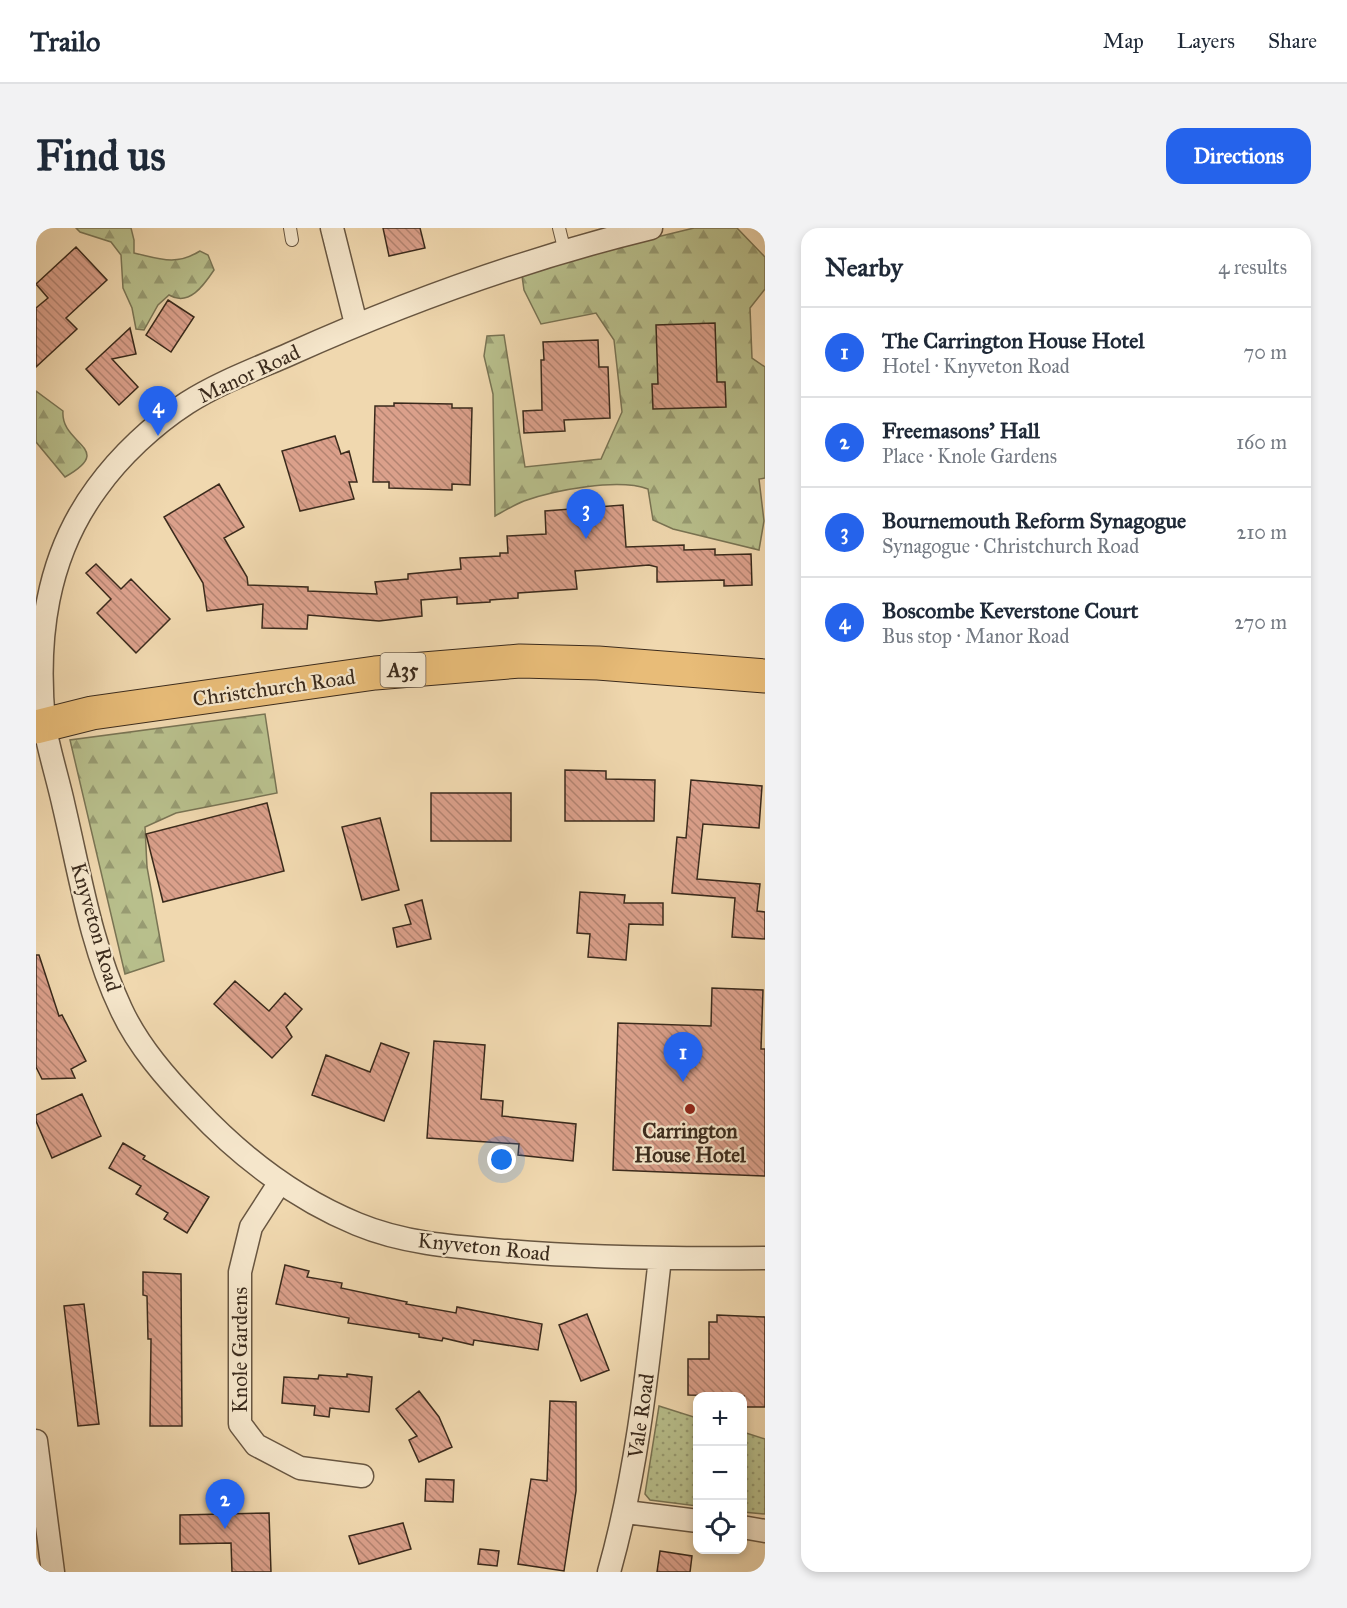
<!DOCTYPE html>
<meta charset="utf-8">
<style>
body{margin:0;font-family:"IM FELL Great Primer",serif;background:#f2f2f3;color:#1f2937}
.controls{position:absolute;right:18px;bottom:18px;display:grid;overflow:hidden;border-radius:12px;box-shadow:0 3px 9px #0003}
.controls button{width:54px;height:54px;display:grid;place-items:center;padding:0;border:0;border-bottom:2px solid #e0e1e3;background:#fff;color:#1f2937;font:30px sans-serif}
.you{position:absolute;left:466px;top:932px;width:21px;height:21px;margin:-15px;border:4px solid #fff;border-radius:50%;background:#1a73e8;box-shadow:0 0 0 9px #1a73e833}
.badge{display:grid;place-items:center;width:39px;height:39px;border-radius:50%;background:#2563eb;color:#fff;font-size:20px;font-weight:700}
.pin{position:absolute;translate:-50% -50px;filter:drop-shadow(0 2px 3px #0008)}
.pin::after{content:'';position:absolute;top:32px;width:21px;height:18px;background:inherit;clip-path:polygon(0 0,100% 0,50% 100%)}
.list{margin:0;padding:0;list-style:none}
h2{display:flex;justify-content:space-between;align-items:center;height:78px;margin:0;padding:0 24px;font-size:26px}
h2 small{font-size:20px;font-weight:400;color:#747a83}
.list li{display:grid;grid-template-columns:39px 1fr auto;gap:18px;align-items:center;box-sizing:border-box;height:90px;padding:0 24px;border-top:2px solid #e0e1e3}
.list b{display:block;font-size:22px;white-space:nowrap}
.list p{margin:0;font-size:20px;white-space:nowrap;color:#747a83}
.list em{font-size:20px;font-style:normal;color:#747a83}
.icon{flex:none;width:33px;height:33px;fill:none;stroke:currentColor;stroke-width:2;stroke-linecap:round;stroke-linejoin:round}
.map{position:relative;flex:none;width:729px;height:1344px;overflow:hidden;border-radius:18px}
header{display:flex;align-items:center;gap:36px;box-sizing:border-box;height:84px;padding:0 30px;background:#fff;border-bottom:2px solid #e0e1e3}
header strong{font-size:28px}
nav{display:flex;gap:33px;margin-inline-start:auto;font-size:21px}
.intro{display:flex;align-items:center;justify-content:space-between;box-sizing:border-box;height:144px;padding:0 36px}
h1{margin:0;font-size:42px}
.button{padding:15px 27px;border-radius:18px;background:#2563eb;color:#fff;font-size:21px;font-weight:700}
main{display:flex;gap:36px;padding:0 36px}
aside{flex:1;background:#fff;border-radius:18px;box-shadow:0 3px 9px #0003}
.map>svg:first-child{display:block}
.forest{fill:url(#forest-firs);stroke:#797454;stroke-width:1.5}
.park{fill:url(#park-dots);stroke:#797454;stroke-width:1.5}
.building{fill:url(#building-back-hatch);stroke:#3a2a1c;stroke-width:1.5}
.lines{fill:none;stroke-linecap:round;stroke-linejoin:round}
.service-casing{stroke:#685641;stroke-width:14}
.minor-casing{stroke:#685641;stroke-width:25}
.primary-casing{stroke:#3a2a1c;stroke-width:35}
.service{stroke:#f5e6cb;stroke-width:12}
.minor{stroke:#f5e6cb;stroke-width:22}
.primary{stroke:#e8bc78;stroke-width:33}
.poi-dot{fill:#8f2418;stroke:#f5e6cb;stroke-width:2}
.labels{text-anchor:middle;stroke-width:4.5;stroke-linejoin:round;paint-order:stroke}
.shield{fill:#f5e6cb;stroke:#726250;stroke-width:1.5}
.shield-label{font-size:20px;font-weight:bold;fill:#3a2a1c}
.street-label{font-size:21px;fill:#3a2a1c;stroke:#f5e6cb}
.poi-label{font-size:21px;font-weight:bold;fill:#3a2a1c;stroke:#f5e6cb}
</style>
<header>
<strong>Trailo</strong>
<nav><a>Map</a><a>Layers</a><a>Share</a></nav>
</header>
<div class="intro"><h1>Find us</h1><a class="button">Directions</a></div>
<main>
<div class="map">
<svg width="729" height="1344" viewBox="0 0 729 1344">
<defs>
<pattern id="forest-firs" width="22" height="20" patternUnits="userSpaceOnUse" patternTransform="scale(1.5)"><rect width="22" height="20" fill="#b8bf8c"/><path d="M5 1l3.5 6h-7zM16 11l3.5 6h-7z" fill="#979b72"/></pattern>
<pattern id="park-dots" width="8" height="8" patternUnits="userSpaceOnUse" patternTransform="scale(1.5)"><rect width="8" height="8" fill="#b8bf8c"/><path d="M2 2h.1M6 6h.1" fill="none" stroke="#979b72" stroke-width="1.8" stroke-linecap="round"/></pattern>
<pattern id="building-back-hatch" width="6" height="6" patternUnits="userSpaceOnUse" patternTransform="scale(1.5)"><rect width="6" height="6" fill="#dba08b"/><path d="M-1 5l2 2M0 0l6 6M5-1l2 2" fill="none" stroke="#b38371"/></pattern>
</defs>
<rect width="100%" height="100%" fill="#f0d8af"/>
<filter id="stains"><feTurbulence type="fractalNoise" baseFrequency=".00333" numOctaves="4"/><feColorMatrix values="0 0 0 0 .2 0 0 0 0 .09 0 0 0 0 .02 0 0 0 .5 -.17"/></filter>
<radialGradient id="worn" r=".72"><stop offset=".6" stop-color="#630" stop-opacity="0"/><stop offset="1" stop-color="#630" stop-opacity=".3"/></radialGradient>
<path class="forest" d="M40,0h55l3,12v13c26,6 42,13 66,-2l8,4 6,15c-10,15 -25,37 -45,25l-11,10 -14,25 -8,-1 -4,-21 -9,-20 -2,-33 -10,-13 -31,-10z
M658,0h43l28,29v32l-15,19 2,50 13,9v111l-6,1 5,42 -5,29 -86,-21 -20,-9 -5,-31c-30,-11 -93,1 -124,12 -10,4 -20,10 -29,15l-2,-122 -9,-38 3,-20 17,-1 21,132 76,-8 21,-47 -8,-72 -18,-27 -55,11 -17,-34 -2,-14 61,-21z
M0,163l27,20c-3,34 54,37 2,66l-29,-35z
M229,486l12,79 -101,20 -31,14 2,40 17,94 -39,13 -55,-234z"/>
<path class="park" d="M623,1178l38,12v88l-47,-6 -5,-6z
M707,1204l22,7v75l-22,-2z"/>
<path class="building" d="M347,0h37l5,20 -36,8z
M40,19l31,33 -41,38 11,11 -41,38v-59l12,-10 -12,-14z
M132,72l26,17 -23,35 -25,-17z
M679,95l2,59h8l1,25 -73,2 -1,-25h6l-2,-59z
M94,100l6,26 -24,5 26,28 -19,18 -33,-36z
M562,112l1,27h9l2,51 -46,2 1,11 -41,2 -1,-22 19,-1 -1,-50h3l-1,-18z
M358,175l58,1v4h20l-2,77 -18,-1v6l-63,-2v-6h-16l2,-76h19z
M299,208l6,18 8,-3 8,31h-8l5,17 -54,12 -18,-60z
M183,256l25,43 -20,11 23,39 1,8 60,2v4l69,3 -2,-12 33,-3v-5l53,-5 -1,-11 40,-2v-3h8l-1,-17 39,-2 -1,-23 78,-6 3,42 58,-2v5l31,-1v6l36,-1 1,31 -28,1v-6l-67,2v-15l-8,-2 -74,6 2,18 -59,4v5l-28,2v2l-33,2v-7l-36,3 1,16 -43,5 -71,-6 -1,14 -45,-1 1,-24 -56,7 -4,-28 -39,-66z
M60,336l25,25 10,-10 39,40 -34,34 -39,-40 14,-14 -25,-26z
M529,542l41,1v8l49,1 -1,41h-89z
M655,552l71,6 -3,42 -56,-4 -6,55 63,5 -3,27 8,1v27l-33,-2 3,-39 -63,-5 5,-56 9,1z
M395,565h80v48h-80z
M231,575l17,68 -121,31 -17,-68z
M344,590l19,72 -37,10 -20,-73z
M544,664l45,3 -1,8h39v22l-34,-1 -3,36 -38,-3 2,-23 -13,-1z
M386,672l9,39 -34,8 -4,-19 18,-4 -6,-19z
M0,727h3l20,61 3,-1 24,46 -15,8 4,9 -33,1 -6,-12z
M199,753l34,30 16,-18 17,16 -16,18 6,10 -20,21 -58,-54z
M676,760l51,2 -2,59h4v127l-152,-6 5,-147 93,3z
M398,813l51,4 -4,54 22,2 -1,15 74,8 -3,37 -55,-6 1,-11 -92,-6z
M345,815l28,10 -25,68 -72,-26 14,-40 44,17z
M46,866l19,42 -49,22 -16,-37v-6z
M87,915l22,13 -2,3 66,38 -22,36 -23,-14 4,-6 -32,-19 5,-8 -32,-18z
M249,1037l24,6 -2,6 35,6 -1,5 66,14 -1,2 50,9 1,-6 85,17 -4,26 -64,-10 -1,5 -30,-7 -1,3 -23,-4v-3l-71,-11 1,-5 -73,-14z
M107,1044l38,2 1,152h-32l1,-87h-3l-1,-43 -4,-1z
M48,1076l15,120 -21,2 -14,-120z
M551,1086l22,56 -28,11 -22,-56z
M681,1087l48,2v90h-21v-11l-56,-1v-36h21v-37h8z
M311,1146l25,3 -3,35 -39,-4 -1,9 -15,-2 1,-9 -33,-3 2,-26 34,2 1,-4 28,2z
M383,1163l20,26 13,30 -33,15 -10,-22 8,-4 -21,-27z
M514,1173l26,1v89l-12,80 -46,-7 13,-85 16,2z
M390,1251l28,1 -1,22 -28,-1z
M233,1285l2,59h-39l-1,-29 -51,1v-29z
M367,1295l8,26 -52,15 -10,-28z
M444,1321l19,2 -2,15 -19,-2z
M624,1323l32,5 -2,16h-33z"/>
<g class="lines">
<g class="service-casing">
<path id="service" d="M254,0l2,12
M523,0l6,24"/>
</g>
<g class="minor-casing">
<path id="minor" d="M296,0l24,96
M615,0c-123,30 -245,74 -361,126 -34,15 -72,29 -103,49 -34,22 -67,53 -90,85 -51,69 -61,151 -53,235 5,29 14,56 20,84 16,68 27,139 57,202 17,37 46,70 74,99 45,48 101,91 162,116 48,20 99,23 150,27 86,7 172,8 258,7
M244,954l-29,45 -11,45v152l16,21 44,23 62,8
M0,1213l17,131
M590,1284l72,9
M706,1299l23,4
M573,1344c29,-103 39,-208 51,-314"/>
</g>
<g class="primary-casing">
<path id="primary" d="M0,499l56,-14 283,-40 145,-12 78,2 167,13"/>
</g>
<use href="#service" class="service"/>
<use href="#minor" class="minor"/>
<use href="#primary" class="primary"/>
</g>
<circle class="poi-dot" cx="654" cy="881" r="6"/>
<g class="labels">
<rect class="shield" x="344.5" y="425" width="45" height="34" rx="4.5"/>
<g class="shield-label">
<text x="367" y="449">A35</text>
</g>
<g class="street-label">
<text transform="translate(213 146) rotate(-25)" y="7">Manor Road</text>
<text transform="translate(238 460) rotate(-8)" y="7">Christchurch Road</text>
<text transform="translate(60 699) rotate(74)" y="7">Knyveton Road</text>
<text transform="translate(448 1019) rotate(6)" y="7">Knyveton Road</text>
<text transform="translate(204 1122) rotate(-90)" y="7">Knole Gardens</text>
<text transform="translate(605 1188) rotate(-82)" y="7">Vale Road</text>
</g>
<g class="poi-label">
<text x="654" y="910">Carrington<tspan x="654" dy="24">House Hotel</tspan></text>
</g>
</g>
<rect width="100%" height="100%" filter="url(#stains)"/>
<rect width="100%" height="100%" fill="url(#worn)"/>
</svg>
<div class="controls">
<button>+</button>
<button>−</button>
<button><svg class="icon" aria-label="locate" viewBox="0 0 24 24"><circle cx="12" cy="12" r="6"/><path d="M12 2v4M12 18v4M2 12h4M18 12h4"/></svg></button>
</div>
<div class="you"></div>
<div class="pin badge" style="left:647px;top:854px">1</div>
<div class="pin badge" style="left:189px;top:1301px">2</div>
<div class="pin badge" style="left:550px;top:311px">3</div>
<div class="pin badge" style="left:122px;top:208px">4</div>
</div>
<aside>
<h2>Nearby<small>4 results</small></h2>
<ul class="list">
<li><span class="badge">1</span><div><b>The Carrington House Hotel</b><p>Hotel · Knyveton Road</p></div><em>70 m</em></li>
<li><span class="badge">2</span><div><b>Freemasons’ Hall</b><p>Place · Knole Gardens</p></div><em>160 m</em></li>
<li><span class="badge">3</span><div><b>Bournemouth Reform Synagogue</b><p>Synagogue · Christchurch Road</p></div><em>210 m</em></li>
<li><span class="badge">4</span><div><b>Boscombe Keverstone Court</b><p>Bus stop · Manor Road</p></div><em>270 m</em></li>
</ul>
</aside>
</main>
